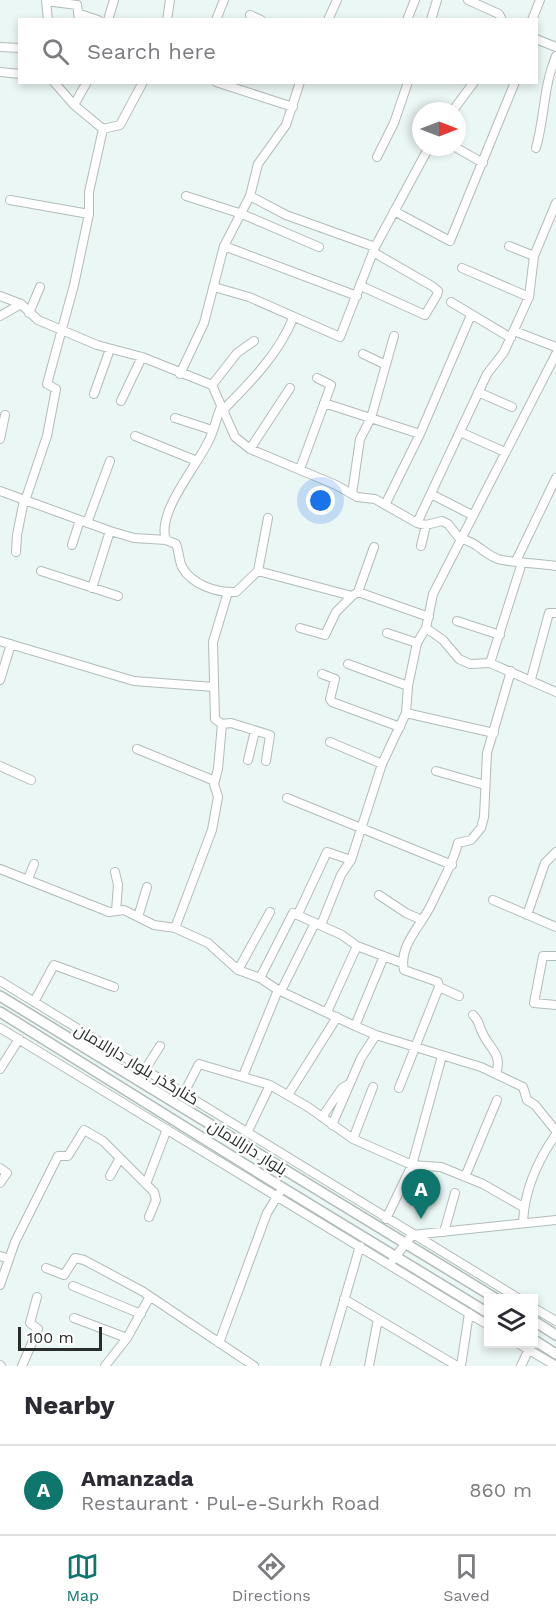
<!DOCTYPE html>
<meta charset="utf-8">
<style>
body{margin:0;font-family:"Work Sans",Cairo,sans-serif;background:#f2f2f3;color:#2b2b33}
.controls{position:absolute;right:18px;bottom:18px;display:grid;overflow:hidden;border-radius:0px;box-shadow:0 3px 9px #0003}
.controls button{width:54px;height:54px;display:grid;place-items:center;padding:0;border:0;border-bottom:2px solid #e1e1e2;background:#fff;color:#2b2b33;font:30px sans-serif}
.compass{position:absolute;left:412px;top:102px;width:54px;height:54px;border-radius:50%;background:#fff;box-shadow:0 3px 9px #0003;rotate:90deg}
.scale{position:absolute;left:18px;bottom:15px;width:84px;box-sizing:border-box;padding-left:6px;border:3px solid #292d2c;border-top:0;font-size:16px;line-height:21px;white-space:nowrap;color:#292d2c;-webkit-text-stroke:4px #fff;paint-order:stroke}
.you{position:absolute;left:321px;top:501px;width:21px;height:21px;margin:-15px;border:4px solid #fff;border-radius:50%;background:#1a73e8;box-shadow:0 0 0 9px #1a73e833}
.badge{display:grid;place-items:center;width:39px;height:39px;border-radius:50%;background:#0f766e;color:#fff;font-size:20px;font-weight:700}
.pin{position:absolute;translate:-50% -50px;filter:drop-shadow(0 2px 3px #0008)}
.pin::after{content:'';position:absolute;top:32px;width:21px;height:18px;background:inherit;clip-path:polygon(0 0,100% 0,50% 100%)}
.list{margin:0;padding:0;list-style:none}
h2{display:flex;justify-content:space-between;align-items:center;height:78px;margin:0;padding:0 24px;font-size:26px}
h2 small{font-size:20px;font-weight:400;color:#7c7c81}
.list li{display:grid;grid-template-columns:39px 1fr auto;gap:18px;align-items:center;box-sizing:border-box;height:90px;padding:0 24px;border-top:2px solid #e1e1e2}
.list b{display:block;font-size:22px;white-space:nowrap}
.list p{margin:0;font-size:20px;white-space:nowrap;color:#7c7c81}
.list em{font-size:20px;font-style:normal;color:#7c7c81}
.icon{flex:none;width:33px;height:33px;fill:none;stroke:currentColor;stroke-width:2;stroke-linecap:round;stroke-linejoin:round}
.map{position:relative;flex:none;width:556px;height:1366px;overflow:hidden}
.search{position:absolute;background:#fff;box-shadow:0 3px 9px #0003;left:18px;right:18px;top:18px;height:66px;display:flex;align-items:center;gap:15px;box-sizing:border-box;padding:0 21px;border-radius:0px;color:#7c7c81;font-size:22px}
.sheet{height:168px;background:#fff}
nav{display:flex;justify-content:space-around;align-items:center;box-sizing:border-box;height:84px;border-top:2px solid #e1e1e2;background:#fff;font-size:16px;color:#7c7c81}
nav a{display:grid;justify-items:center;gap:3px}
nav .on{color:#0f766e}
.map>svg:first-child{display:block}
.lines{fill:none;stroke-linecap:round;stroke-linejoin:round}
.minor-casing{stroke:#b1bcba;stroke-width:10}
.major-casing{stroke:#b1bcba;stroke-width:12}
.minor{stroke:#fff;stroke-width:8}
.major{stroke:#fff;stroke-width:9}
.labels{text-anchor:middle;stroke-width:5;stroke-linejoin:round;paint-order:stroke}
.street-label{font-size:16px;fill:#292d2c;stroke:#fff}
</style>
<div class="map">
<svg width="556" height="1366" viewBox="0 0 556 1366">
<rect width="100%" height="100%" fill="#ebf7f5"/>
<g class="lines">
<g class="minor-casing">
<path id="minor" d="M46,0l2,20
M468,0l31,14 3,6
M46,1l31,4 2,15
M80,14l18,6
M250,15l11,5
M108,20l6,-20
M167,20l3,-20
M216,20l8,-20
M328,20l9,-20
M407,20l8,-20
M431,20l6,-20
M532,20l8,-20
M536,39l20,8
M0,47l20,1
M0,72l20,2
M54,82l20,23 29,24 17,-4 23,-43
M216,82l77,25
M74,105l13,-23
M449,111l5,-2 20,-27
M455,147l28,16
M536,148c9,-32 7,-61 20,-92
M377,157l17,-34 14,-41
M186,196l56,18 77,33
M250,196l36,19 89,32
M10,200l79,14
M394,211l56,30 65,-159
M224,246l133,50
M509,246l25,10
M462,268l67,29
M361,286l64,29 12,-20 1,-4 -6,-5 -59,-34
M214,287l35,10 91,40 35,-90 54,-100
M0,296l21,8 17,16 59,25 45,12 70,28 23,52 15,12 86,36 21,12 18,2 42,24 9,2 16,-4 6,3 12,15c17,2 23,15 38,20 13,4 42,4 58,7
M451,302l60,36
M29,313l11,-26
M0,316l21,-12
M514,331l42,16
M363,354l21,10
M180,374l24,-51 20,-77 26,-50 8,-32 28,-39 14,-43
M212,385l25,-32 17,-12
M478,392l34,15
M94,394l16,-45
M121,401l21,-44
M324,403l96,31
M224,409c26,-26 56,-57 69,-91
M175,418l37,12
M460,432l45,20
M135,436l62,25
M0,439l5,-24
M250,449l40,-61
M300,469l31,-84 -14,-7
M0,491l110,40 24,7 32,2 10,4c3,7 3,17 6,23 10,18 35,26 54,25l22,-21 94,25 6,-4 16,-45
M352,494l8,-55 11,-21 23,-82
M431,494l41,21
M25,501l22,-65 9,-47 -9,-5 27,-99 15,-71v-22l14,-63
M385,505l35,-71 51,-119
M87,523l23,-62
M417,523l70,-149 17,-22 25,-55 5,-41 22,-53
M166,540c-10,-27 31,-74 42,-98 6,-10 8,-24 13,-35
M72,545l8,-25
M421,546l5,-21
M16,552l1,-17 7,-35
M41,571l77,25
M258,571l10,-53
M92,588l18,-57
M358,592l71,25
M457,621l43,14
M300,628l25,7 11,-23 16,-16
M426,628l17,12 16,19 11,5 20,-1 66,29
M387,633l30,10
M0,641l134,40 80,6
M490,663l30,-94 1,-7 -5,-1 40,-83
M348,664l60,22
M322,674l13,5 -5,20 2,3 68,25
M531,679l18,-66h7
M0,680l11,-36
M406,713l88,20
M222,724l9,-1 39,12 -4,26
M330,742l52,22
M137,749l78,32
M248,760l7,-29
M0,766l31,14
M436,771l49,14
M287,798l165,67
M0,869l109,43 15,-2 30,15 21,3 33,15 30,27 22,8 18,12 77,36 21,9 105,32 42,20 4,13 8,5 21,26
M115,872l3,13 -2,26
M28,879l6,-15
M379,895l27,18 16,7
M493,900l63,27
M298,914l29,-62 24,8
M527,915l18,-52 11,-11
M138,917l9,-30
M321,925l20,-50 10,-15 31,-96 24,-51 2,-27 9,-43 9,-15 7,-34 123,-240
M175,928l37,-98 6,-33 -4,-13 4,-15 4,-45 -7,-5 -2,-77 15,-50
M556,956h-13l-9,47 22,2
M238,970l32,-58
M260,978l33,-65 49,22 15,11 45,17
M0,981l518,317
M281,991l34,-68
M459,996l-20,-9 -1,-5 -34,-12c-6,-25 19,-46 28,-67 9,-20 21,-39 26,-60l13,-3 10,-12 3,-11 3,-64 24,-82
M34,1002l20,-37 60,22
M327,1012l30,-66
M473,1015c7,7 5,9 9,17 7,17 21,21 14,42
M355,1026l29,-70
M0,1028l488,297
M146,1068l14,-22
M0,1069l19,-30
M243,1076l35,-86
M399,1088l40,-101
M184,1093l15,-29 71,21 38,22 45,32 59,26 29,2 42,17 40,23
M288,1095l49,-78
M322,1117l20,-29 7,-4
M332,1125l29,-67 15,-23
M248,1131l22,-46
M353,1139l20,-52
M0,1168l7,5 -7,10
M110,1176l10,-18
M465,1177l32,-77
M146,1184l21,-55
M386,1219l26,-54 30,-109
M523,1223c1,-31 15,-63 33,-89
M444,1232l11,-39
M0,1256l9,3
M393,1260l19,-25 144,-15
M46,1268l18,7 11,-17 9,2 58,31 112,75
M0,1285l15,-43 43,-86h10l16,-26 19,11 51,51 2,8 -7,17
M73,1286l68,28
M344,1299l113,67
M534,1308l22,13
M74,1318l53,20
M219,1343l48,-130 13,-21
M519,1344l37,22
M0,1365l1,1
M22,1366l16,-37 -8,-6 7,-26
M105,1366l22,-28 22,-40
M325,1366l35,-120
M369,1366l9,-47
M461,1366l8,-53
M521,1366l8,-17"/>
</g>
<g class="major-casing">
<path id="major" d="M0,996l495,302
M0,1012l283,176 205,125
M534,1321l22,14
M534,1340l22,14"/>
</g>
<use href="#minor" class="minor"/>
<use href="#major" class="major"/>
</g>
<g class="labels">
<g class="street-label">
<text transform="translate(137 1064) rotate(31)" y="6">کنارگذر بلوار دارالامان</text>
<text transform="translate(248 1147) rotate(32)" y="6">بلوار دارالامان</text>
</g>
</g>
</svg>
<div class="controls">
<button><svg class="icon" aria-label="layers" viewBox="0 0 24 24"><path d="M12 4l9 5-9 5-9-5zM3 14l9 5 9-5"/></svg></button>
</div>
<svg class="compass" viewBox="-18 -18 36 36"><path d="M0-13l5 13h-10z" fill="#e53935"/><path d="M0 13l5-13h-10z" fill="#7c7c81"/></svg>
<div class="scale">100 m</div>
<div class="you"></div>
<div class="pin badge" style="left:421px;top:1219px">A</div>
<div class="search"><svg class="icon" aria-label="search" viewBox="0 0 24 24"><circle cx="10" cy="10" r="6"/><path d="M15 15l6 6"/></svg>Search here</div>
</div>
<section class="sheet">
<h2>Nearby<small></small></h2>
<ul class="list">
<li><span class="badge">A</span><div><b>Amanzada</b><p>Restaurant · Pul-e-Surkh Road</p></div><em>860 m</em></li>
</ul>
</section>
<nav>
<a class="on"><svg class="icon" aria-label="map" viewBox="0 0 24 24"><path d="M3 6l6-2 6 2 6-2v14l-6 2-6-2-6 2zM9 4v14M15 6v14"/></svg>Map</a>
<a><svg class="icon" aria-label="directions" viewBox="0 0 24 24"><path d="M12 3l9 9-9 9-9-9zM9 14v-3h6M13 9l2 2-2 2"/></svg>Directions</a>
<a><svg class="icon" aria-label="saved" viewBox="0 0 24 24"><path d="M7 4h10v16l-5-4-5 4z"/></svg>Saved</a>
</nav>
